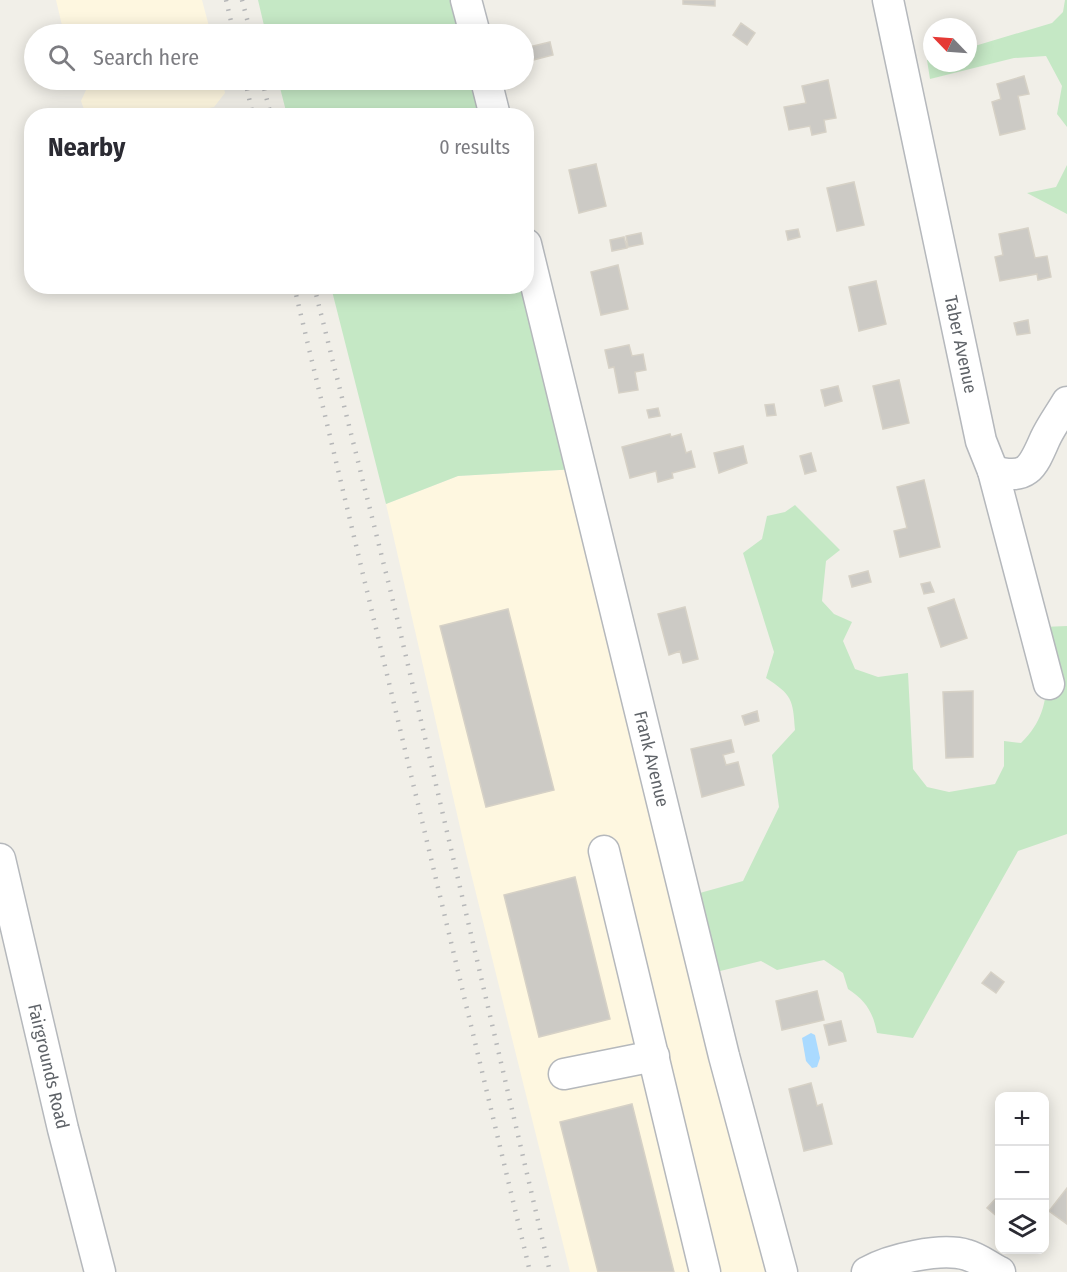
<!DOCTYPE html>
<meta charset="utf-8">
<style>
body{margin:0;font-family:"Fira Sans Condensed",sans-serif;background:#f7f7f7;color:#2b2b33}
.controls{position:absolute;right:18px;bottom:18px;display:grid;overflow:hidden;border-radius:12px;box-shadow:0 3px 15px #0003}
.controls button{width:54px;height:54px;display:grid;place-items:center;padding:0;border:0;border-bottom:2px solid #e1e1e2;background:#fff;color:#2b2b33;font:30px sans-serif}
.compass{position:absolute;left:923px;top:18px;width:54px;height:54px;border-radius:50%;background:#fff;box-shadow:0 3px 15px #0003;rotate:295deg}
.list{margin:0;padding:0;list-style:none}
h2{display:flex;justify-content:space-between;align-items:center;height:78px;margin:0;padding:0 24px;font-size:26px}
h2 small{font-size:20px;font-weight:400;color:#7c7c81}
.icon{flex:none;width:33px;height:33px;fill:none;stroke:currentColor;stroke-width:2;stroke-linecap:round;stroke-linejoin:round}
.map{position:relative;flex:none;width:1067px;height:1272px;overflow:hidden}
.search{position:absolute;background:#fff;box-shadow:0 3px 15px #0003;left:24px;top:24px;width:510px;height:66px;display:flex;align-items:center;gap:15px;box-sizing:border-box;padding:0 21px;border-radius:33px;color:#7c7c81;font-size:22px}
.panel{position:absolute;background:#fff;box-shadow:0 3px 15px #0003;left:24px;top:108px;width:510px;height:186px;border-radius:24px}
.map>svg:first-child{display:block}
.commercial{fill:#fef7e0}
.green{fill:#c5e8c5}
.water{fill:#aadaff}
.building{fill:#cccac5;stroke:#d6d1c6;stroke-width:1.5}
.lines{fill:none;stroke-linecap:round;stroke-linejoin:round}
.minor-casing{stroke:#b5b8bc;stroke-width:33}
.minor{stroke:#fff;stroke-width:30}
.rail{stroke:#b6b7b8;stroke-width:4.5;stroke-dasharray:1.5 8;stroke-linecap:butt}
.labels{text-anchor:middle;stroke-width:4.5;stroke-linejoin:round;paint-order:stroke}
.street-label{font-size:18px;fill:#5f6368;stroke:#fff}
</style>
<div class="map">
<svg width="1067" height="1272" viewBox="0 0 1067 1272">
<rect width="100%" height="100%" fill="#f1efe8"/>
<path class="commercial" d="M56,0h146l9,34h-147z
M83,80h139l3,13 -11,14 -38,8h-90l-5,-14 5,-11z
M577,469l203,803h-210l-105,-423 -79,-345 72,-28z"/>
<path class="green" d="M258,0h207l9,34h-208z
M1065,0h2v127l-10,-13 5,-28 -16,-30 -32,2 -84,21 -3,-19 5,-1v4h36v-15l84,-25 11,-11z
M278,80h207l8,35h-206z
M1067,165v49l-40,-21 29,-6z
M526,286l51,183 -119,7 -72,28 -55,-217z
M795,505l45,45 -14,11 -4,40 12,13 18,8 -9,19 12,28 23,8 30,-4 5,96 14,18 22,5 46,-8 9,-18v-25l17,2c35,-33 25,-73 22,-116l24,-1v208l-49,17 -105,187 -36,-5c-4,-21 -11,-32 -29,-44l-5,-16 -19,-13 -47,10 -16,-9 -49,12 -23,-77 54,-15 36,-74 -7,-52 23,-25c-2,-31 -3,-35 -29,-52l8,-26 -31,-99 19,-14 5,-23 18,-4z"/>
<path class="water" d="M811,1033l4,2 5,23 -3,9 -5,1 -6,-7 -4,-23z"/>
<path class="building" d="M683,0h32v6l-32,-2z
M741,23l14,10 -8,12 -14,-10z
M550,42l3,13 -20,5 -4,-13z
M1024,76l5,18 -11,2 7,33 -25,6 -8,-33 9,-3 -4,-15z
M828,80l8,38 -12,2 2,12 -14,3 -2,-9 -21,4 -5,-23 22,-4 -4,-17z
M596,164l10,42 -27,7 -10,-43z
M854,182l10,43 -27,6 -10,-43z
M1028,228l7,30 12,-2 4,21 -13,3 -1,-6 -37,7 -5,-24 8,-2 -4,-21z
M798,229l2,8 -12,3 -2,-9z
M641,233l2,11 -15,3 -2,-11z
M624,237l3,11 -15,3 -2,-11z
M618,265l10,44 -27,6 -10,-43z
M876,281l10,43 -27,7 -10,-44z
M1028,320l2,13 -13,2 -3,-12z
M629,345l3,11 11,-2 3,16 -11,2 3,18 -19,3 -5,-26 -5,1 -4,-18z
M899,380l10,43 -26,6 -10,-43z
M838,386l4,15 -17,5 -4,-16z
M774,404l2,11 -9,1 -2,-11z
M658,408l2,8 -11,2 -2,-8z
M670,434l1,3 10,-3 5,19 5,-2 4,16 -23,6 1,5 -15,4 -2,-11 -26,7 -8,-31z
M743,446l4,17 -28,10 -5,-20z
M811,453l5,18 -11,3 -5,-18z
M924,480l16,67 -40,10 -6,-26 13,-3 -10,-41z
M868,571l3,11 -19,5 -3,-11z
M930,582l4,10 -10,2 -3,-10z
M954,599l13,39 -26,9 -13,-39z
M685,607l13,52 -15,4 -3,-12 -11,4 -11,-41z
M508,609l46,181 -68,17 -46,-181z
M973,691v66l-27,1 -3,-66z
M757,711l2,10 -14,4 -3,-9z
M731,740l3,12 -11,3 3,10 12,-3 6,23 -42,12 -11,-48z
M575,877l35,142 -71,18 -35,-142z
M991,972l13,10 -8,11 -14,-10z
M817,991l7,29 -42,10 -6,-29z
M841,1021l5,20 -17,4 -5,-20z
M811,1083l6,23 5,-2 10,40 -28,7 -15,-62z
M632,1104l42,168h-76l-38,-150z
M1067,1188v36l-18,-13z
M1000,1194v25l-13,-11z"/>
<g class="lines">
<g class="minor-casing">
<g id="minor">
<path d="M466,0l9,34"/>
<path id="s1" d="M888,0l93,441 12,30 56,213"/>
<path d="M486,80l9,36"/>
<path id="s2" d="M526,244l198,812 58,216"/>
<path d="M993,471c34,9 39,-2 52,-32 6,-13 15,-25 22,-37"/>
<path d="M604,851l101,421"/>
<path id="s3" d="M0,859l63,270 37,143"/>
<path d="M564,1074l90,-18"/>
<path d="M867,1272c23,-13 74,-25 100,-17 11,3 23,12 33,17"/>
</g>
</g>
<use href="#minor" class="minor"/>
<path class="rail" d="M226,0l8,34
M242,0l9,34
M245,80l8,36
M262,80l9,36
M294,286l236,986
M314,286l79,315 157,671"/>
</g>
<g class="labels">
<g class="street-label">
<text dy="6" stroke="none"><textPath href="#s1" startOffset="352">Taber Avenue</textPath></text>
<text dy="6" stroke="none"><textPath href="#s2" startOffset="530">Frank Avenue</textPath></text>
<text dy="6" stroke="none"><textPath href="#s3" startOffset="213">Fairgrounds Road</textPath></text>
</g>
</g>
</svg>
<div class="controls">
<button>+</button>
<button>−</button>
<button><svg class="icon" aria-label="layers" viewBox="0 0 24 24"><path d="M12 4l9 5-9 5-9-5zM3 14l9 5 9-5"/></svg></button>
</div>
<svg class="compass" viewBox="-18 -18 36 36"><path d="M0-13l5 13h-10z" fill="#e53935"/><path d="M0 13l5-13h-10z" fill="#7c7c81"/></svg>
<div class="search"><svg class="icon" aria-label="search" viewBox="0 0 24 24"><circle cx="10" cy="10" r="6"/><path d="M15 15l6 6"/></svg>Search here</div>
<section class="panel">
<h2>Nearby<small>0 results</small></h2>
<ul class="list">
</ul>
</section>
</div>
